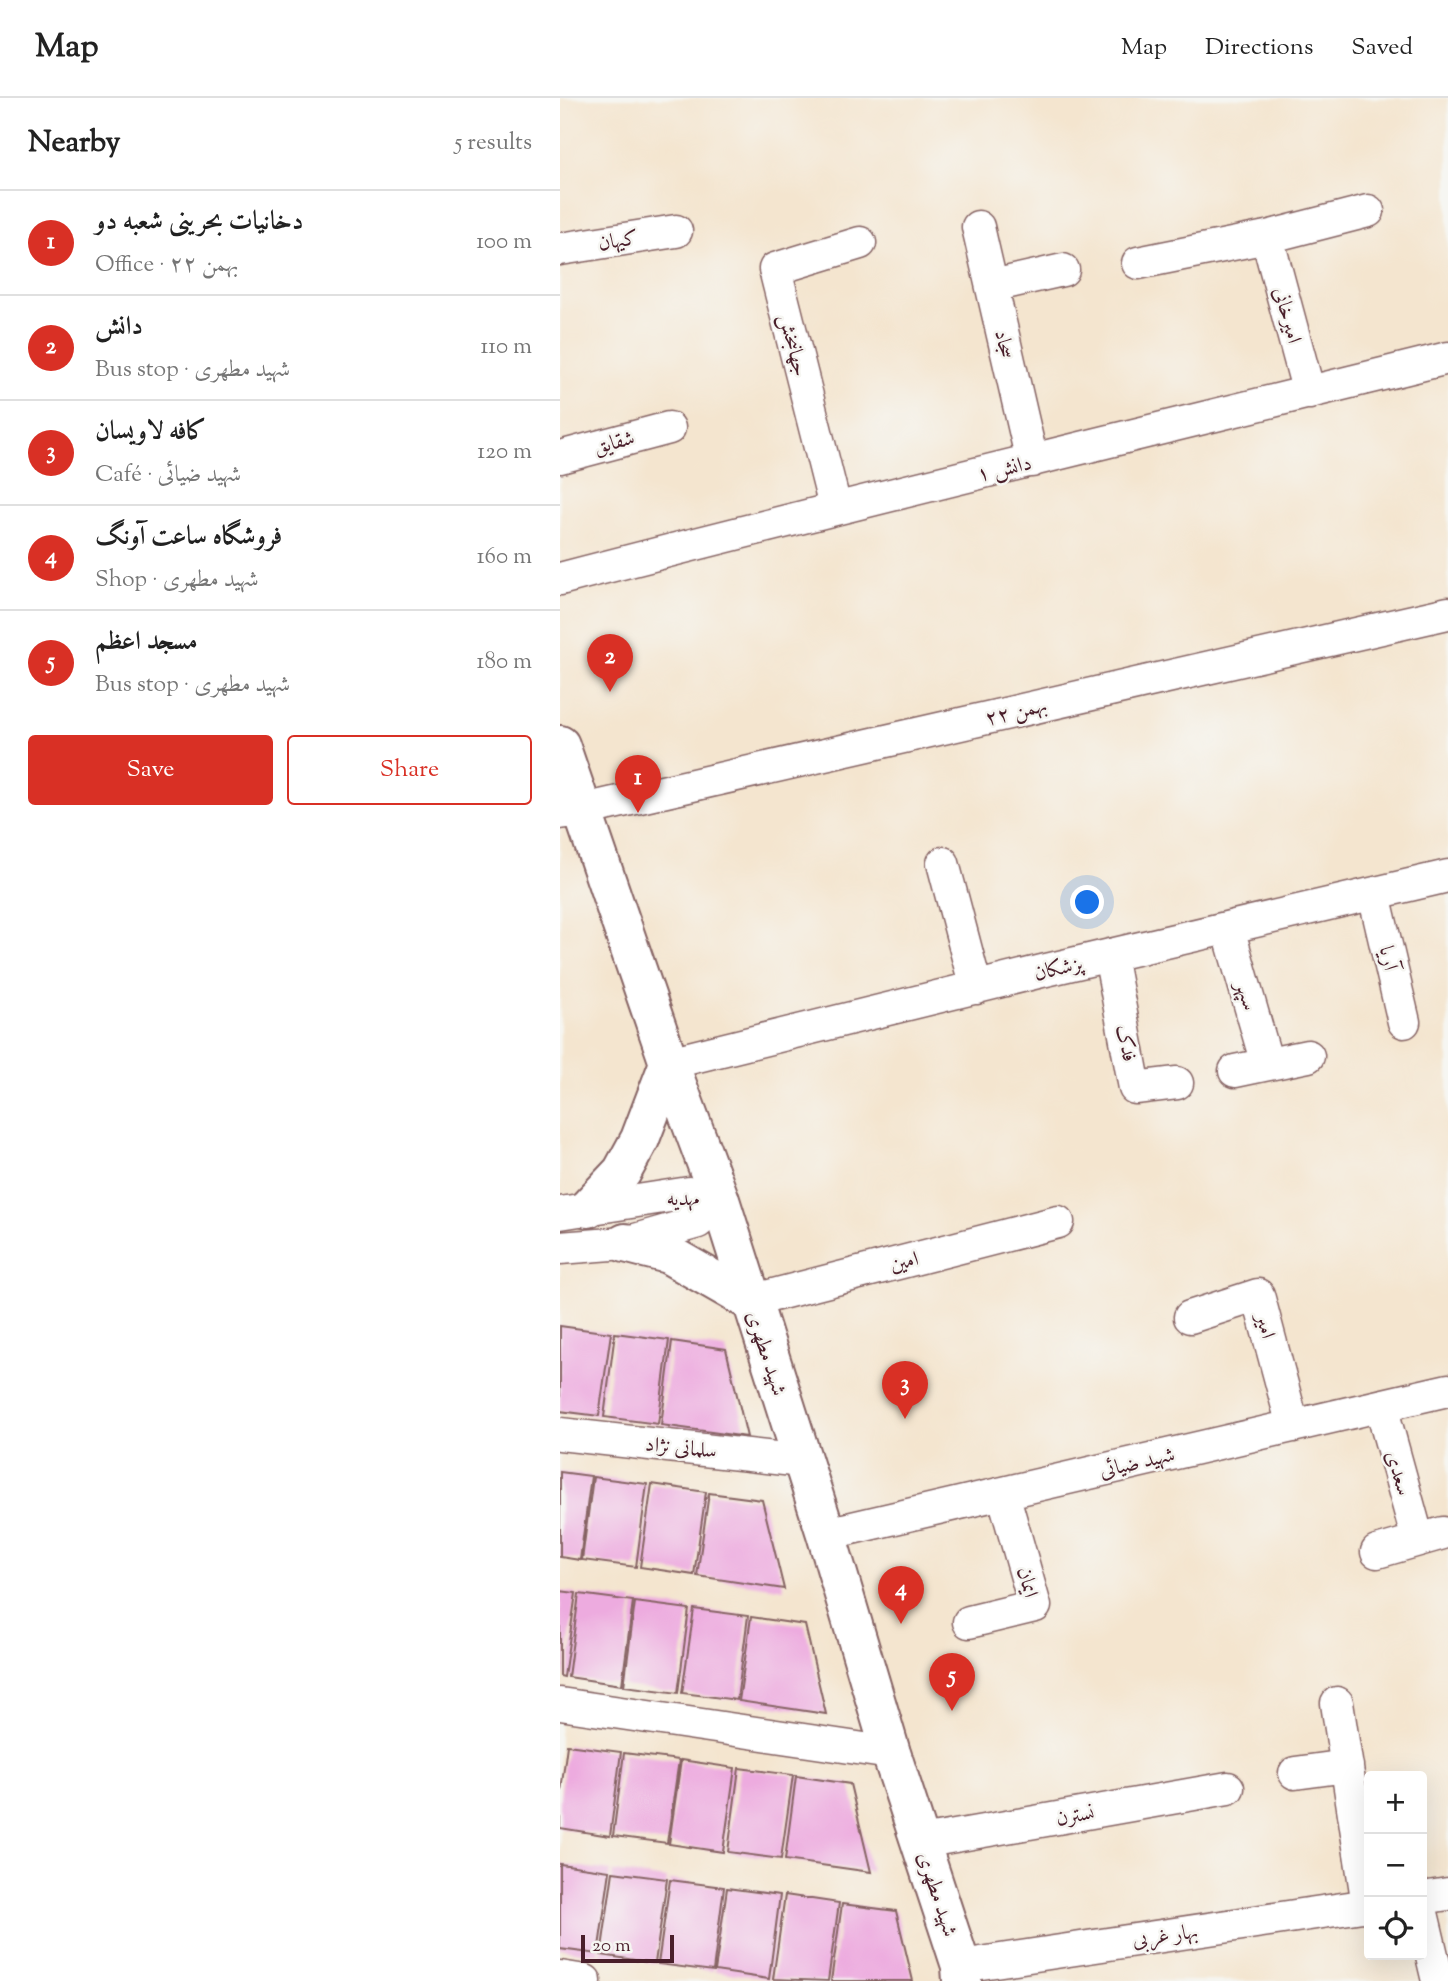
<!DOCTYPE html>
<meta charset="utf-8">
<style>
body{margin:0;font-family:"Sorts Mill Goudy",Amiri,serif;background:#f6f6f6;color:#222}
.controls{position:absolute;right:21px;bottom:21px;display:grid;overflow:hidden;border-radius:7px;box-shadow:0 7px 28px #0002}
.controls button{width:63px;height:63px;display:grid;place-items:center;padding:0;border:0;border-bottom:2px solid #e0e0e0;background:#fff;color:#222;font:35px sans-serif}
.scale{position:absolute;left:21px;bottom:18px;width:93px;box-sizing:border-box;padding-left:7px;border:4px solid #4a1f2b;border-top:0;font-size:19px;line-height:24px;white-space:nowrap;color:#4a1f2b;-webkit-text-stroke:5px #f6f6f2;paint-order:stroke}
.you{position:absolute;left:528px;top:805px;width:24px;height:24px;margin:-18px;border:5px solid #fff;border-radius:50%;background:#1a73e8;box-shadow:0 0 0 10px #1a73e833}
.badge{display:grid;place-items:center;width:46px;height:46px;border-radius:50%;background:#d93025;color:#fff;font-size:23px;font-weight:700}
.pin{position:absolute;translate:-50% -58px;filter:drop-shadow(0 2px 4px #0008)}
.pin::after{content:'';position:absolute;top:37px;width:24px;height:21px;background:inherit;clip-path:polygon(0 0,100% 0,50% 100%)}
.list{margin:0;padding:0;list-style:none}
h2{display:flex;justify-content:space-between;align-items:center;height:91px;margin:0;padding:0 28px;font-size:30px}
h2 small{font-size:23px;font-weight:400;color:#767676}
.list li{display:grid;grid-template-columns:46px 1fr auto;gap:21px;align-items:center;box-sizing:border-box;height:105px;padding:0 28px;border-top:2px solid #e0e0e0}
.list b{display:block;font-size:26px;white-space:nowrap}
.list p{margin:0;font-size:23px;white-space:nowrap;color:#767676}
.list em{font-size:23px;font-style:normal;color:#767676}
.actions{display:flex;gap:14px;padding:21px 28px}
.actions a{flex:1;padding:16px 0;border:2px solid #d93025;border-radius:7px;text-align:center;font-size:24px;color:#d93025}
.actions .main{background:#d93025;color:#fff}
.icon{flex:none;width:38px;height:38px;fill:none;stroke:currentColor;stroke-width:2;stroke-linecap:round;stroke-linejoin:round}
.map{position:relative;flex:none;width:888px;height:1883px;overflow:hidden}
header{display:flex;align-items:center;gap:42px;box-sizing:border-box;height:98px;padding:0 35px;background:#fff;border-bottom:2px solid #e0e0e0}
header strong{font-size:33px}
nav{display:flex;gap:38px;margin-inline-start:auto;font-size:24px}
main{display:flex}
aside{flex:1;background:#fff}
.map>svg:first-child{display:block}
.building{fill:#edabdf}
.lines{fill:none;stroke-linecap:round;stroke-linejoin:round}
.minor-casing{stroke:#866464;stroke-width:35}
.major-casing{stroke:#866464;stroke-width:42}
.minor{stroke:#fff;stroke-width:32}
.major{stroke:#fff;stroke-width:38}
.labels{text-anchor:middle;stroke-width:5;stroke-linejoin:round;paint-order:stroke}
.street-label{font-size:21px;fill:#4a1f2b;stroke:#f6f6f2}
</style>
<header>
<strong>Map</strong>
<nav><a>Map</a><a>Directions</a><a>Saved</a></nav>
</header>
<main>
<aside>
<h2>Nearby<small>5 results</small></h2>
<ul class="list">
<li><span class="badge">1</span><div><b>دخانیات بحرینی شعبه دو</b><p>Office · ۲۲ بهمن</p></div><em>100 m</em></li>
<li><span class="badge">2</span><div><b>دانش</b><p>Bus stop · شهید مطهری</p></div><em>110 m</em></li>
<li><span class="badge">3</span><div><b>کافه لاویسان</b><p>Café · شهید ضیائی</p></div><em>120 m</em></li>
<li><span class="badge">4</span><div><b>فروشگاه ساعت آونگ</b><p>Shop · شهید مطهری</p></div><em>160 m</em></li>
<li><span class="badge">5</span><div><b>مسجد اعظم</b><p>Bus stop · شهید مطهری</p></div><em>180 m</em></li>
</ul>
<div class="actions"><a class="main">Save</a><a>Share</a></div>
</aside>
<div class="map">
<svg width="888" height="1883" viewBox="0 0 888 1883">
<rect width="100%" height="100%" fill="#f6f6f2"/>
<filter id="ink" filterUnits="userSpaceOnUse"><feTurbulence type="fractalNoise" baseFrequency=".0143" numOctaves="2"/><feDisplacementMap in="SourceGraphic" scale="14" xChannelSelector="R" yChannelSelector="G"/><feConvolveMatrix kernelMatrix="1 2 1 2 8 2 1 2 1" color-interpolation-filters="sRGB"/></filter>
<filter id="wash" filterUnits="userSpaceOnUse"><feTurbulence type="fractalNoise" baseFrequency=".00686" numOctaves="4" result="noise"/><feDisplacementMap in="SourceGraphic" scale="28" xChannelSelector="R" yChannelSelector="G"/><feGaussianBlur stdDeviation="1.57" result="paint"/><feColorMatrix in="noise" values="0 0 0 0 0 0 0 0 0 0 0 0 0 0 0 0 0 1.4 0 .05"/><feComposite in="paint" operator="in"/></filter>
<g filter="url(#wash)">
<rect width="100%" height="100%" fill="#f4e5cf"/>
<g id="blocks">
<path class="building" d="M0,1228l51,7 -12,83 -39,-5z
M55,1235l54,7 -11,84 -54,-7z
M112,1243l54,8 21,88 -86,-12z
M0,1374l31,4 -11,84 -20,-3z
M33,1379l54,7 -11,83 -54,-7z
M92,1386l54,8 -12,83 -54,-8z
M149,1395l53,7 22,89 -87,-13z
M0,1493l16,2 -12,84 -4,-1z
M19,1496l54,7 -11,84 -54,-8z
M75,1504l54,7 -11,84 -54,-7z
M134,1511l54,7 -11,84 -55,-7z
M191,1519l54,8 21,89 -87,-13z
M7,1647l54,7 -11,84 -50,-8v-29z
M64,1655l55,7 -12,83 -54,-7z
M121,1662l54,8 -12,84 -54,-8z
M179,1670l54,7 -12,84 -53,-7z
M236,1678l54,8 21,88 -86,-12z
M0,1766l50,7 -12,83 -38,-5z
M53,1774l54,7 -12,84 -54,-8z
M110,1782l54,7 -11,84 -55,-7z
M167,1790l53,7 -11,84 -54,-8z
M225,1797l54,8 -11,78 -55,-2z
M282,1806l54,7 17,70h-82z"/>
</g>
</g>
<g filter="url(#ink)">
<use href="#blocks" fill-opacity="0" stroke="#866464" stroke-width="2"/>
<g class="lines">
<g class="minor-casing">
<path id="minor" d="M418,129l54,234
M707,139l42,156
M0,151l116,-18
M578,165l129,-26 101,-26
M432,188l71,-16
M0,359l109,-29
M275,409l-60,-238 85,-26
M0,481c295,-77 592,-148 888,-221
M0,715l23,-3 865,-197
M383,765l33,125
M814,796l30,128
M668,830l39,136
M550,857l25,133 42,-5
M109,965l373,-92 406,-95
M675,973l73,-15
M0,1115l129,-20 31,7 -22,22 -73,21 -65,5
M190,1203l308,-79
M630,1219l68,-22 35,131
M821,1308l37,134
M0,1336l242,27
M266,1436l622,-144
M817,1454l66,-19
M409,1524l66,-16 -32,-113
M777,1605l31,202
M0,1606l331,49
M735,1675l52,-7
M361,1744l307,-54
M862,1800l26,-4
M862,1815l16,68
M401,1868l408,-61
M0,1879l25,4"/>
</g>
<g class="major-casing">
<path id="major" d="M0,647l109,318 51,137 106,334 65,219 70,213 1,15
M28,1110l34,-36 18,-33 29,-76
M65,1145l43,11 82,47"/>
</g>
<use href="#minor" class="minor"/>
<use href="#major" class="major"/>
</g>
</g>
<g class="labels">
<g class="street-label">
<text transform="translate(58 142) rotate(-9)" y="7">کیهان</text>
<text transform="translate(728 217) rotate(75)" y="7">امیرخانی</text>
<text transform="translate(445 246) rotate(77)" y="7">سجاد</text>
<text transform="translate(234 247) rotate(76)" y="7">جهانبخش</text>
<text transform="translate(54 344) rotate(-15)" y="7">شقایق</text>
<text transform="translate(444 370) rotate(-13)" y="7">دانش ۱</text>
<text transform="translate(456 613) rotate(-13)" y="7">۲۲ بهمن</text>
<text transform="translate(829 860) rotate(77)" y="7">آریا</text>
<text transform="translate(498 870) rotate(-13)" y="7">پزشکان</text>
<text transform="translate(687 898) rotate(74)" y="7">سپهر</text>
<text transform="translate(567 945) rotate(79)" y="7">فدک</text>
<text x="123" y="1107">مهدیه</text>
<text transform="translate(344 1163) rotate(-14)" y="7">امین</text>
<text transform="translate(706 1228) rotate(75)" y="7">امیر</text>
<text transform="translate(207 1255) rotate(72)" y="7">شهید مطهری</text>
<text transform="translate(121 1349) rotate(6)" y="7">سلمانی نژاد</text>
<text transform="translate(577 1364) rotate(-13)" y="7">شهید ضیائی</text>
<text transform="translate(839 1375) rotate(74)" y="7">سعدی</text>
<text transform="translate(468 1484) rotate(75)" y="7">ایمان</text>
<text transform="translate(515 1717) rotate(-10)" y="7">نسترن</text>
<text transform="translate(378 1796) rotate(72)" y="7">شهید مطهری</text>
<text transform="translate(605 1837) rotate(-8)" y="7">بهار غربی</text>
</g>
</g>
</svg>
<div class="controls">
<button>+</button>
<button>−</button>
<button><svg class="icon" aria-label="locate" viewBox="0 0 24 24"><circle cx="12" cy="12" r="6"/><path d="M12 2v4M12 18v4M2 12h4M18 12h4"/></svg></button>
</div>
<div class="scale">20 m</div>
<div class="you"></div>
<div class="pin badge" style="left:78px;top:715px">1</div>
<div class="pin badge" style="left:50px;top:594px">2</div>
<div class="pin badge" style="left:345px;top:1321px">3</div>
<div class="pin badge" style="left:341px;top:1526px">4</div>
<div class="pin badge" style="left:392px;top:1613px">5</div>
</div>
</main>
